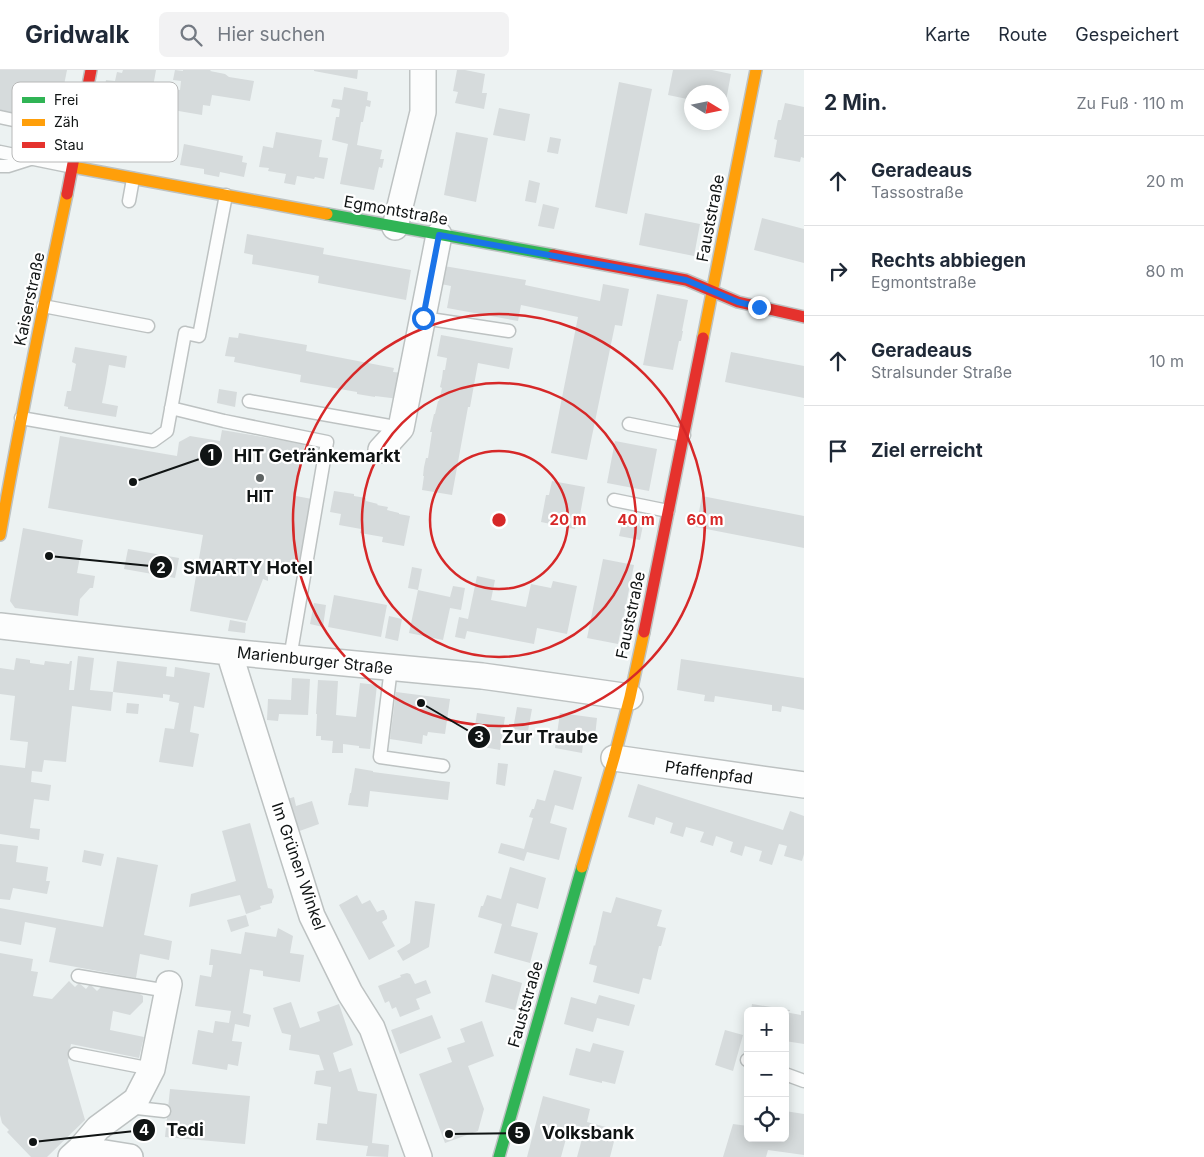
<!DOCTYPE html>
<html lang="de">
<meta charset="utf-8">
<style>
body{margin:0;font-family:Inter,sans-serif;background:#f2f2f3;color:#1f2937}
.controls{position:absolute;right:15px;bottom:15px;display:grid;overflow:hidden;border-radius:8px;box-shadow:0 2px 12px #0003}
.controls button{width:45px;height:45px;display:grid;place-items:center;padding:0;border:0;border-bottom:1px solid #e0e1e3;background:#fff;color:#1f2937;font:25px sans-serif}
.compass{position:absolute;left:684px;top:15px;width:45px;height:45px;border-radius:50%;background:#fff;box-shadow:0 2px 12px #0003;rotate:100deg}
.stop{position:absolute;width:15px;height:15px;margin:-11px;border:4px solid #1a73e8;border-radius:50%;background:#fff}
.stop.end{background:#1a73e8;border-color:#fff;box-shadow:0 1px 5px #0008}
.list{margin:0;padding:0;list-style:none}
h2{display:flex;justify-content:space-between;align-items:center;height:65px;margin:0;padding:0 20px;font-size:21px}
h2 small{font-size:16px;font-weight:400;color:#747a83}
.list li{display:grid;grid-template-columns:32px 1fr auto;gap:15px;align-items:center;box-sizing:border-box;height:90px;padding:0 20px;border-top:1px solid #e0e1e3}
.list b{display:block;font-size:19px;white-space:nowrap}
.list p{margin:0;font-size:16px;white-space:nowrap;color:#747a83}
.list em{font-size:16px;font-style:normal;color:#747a83}
.icon{flex:none;width:28px;height:28px;fill:none;stroke:currentColor;stroke-width:2;stroke-linecap:round;stroke-linejoin:round}
.map{position:relative;flex:none;width:804px;height:1087px;overflow:hidden}
header{display:flex;align-items:center;gap:30px;box-sizing:border-box;height:70px;padding:0 25px;background:#fff;border-bottom:1px solid #e0e1e3}
header strong{font-size:24px}
nav{display:flex;gap:28px;margin-inline-start:auto;font-size:18px}
.search{width:350px;height:45px;background:#f2f2f3;display:flex;align-items:center;gap:12px;box-sizing:border-box;padding:0 18px;border-radius:8px;color:#747a83;font-size:19px}
main{display:flex}
aside{flex:1;background:#fff}
.map>svg:first-child{display:block}
.building{fill:#d6dbdc}
.lines{fill:none;stroke-linecap:round;stroke-linejoin:round}
.lane-casing{stroke:#bdc2c2;stroke-width:15}
.street-casing{stroke:#bdc2c2;stroke-width:28}
.fast-casing{stroke:#bdc2c2;stroke-width:14}
.slow-casing{stroke:#bdc2c2;stroke-width:14}
.jam-casing{stroke:#bdc2c2;stroke-width:14}
.lane{stroke:#fcfdfd;stroke-width:12}
.street{stroke:#fcfdfd;stroke-width:25}
.fast{stroke:#30b455;stroke-width:11}
.slow{stroke:#ff9f0a;stroke-width:11}
.jam{stroke:#e5322d;stroke-width:11}
.route{stroke:#1a73e8;stroke-width:6}
.ring{fill:none;stroke:#d62828;stroke-width:2.5}
.poi-dot{fill:#5d6262;stroke:#fff;stroke-width:2}
.labels{text-anchor:middle;stroke-width:4.5;stroke-linejoin:round;paint-order:stroke}
.street-label{font-size:16px;fill:#101414;stroke:#fff}
.poi-label{font-size:16px;font-weight:bold;fill:#101414;stroke:#fff}
.key{fill:#fff;stroke:#b7b8b8;stroke-width:1}
.key-label{font-size:14px;fill:#101414}
.centre{fill:#d62828;stroke:#fff;stroke-width:2.5}
.ring-label{font-size:15px;text-anchor:middle;font-weight:bold;fill:#d62828;stroke:#fff;stroke-width:4.5;stroke-linejoin:round;paint-order:stroke}
.leader{fill:none;stroke:#101414;stroke-width:2}
.callout-dot{fill:#101414;stroke:#fff;stroke-width:2}
.mark-label{font-size:15px;text-anchor:middle;font-weight:bold;fill:#fff}
.callout-label{font-size:18px;text-anchor:middle;font-weight:bold;fill:#101414;stroke:#fff;stroke-width:4.5;stroke-linejoin:round;paint-order:stroke}
</style>
<header>
<strong>Gridwalk</strong>
<div class="search"><svg class="icon" aria-label="search" viewBox="0 0 24 24"><circle cx="10" cy="10" r="6"/><path d="M15 15l6 6"/></svg>Hier suchen</div>
<nav><a>Karte</a><a>Route</a><a>Gespeichert</a></nav>
</header>
<main>
<div class="map">
<svg width="804" height="1087" viewBox="0 0 804 1087">
<rect width="100%" height="100%" fill="#ecf2f2"/>
<path class="building" d="M0,0h67l-10,50 -26,-5 1,-7 -10,-2 -1,8 -21,-4z
M123,0h33l-3,17 27,3 1,-9 -8,-1 2,-10 8,1v-1h28l-1,1 15,3 4,3 25,4 -4,20 -38,-6 -2,11 -7,-1 -1,10 -41,-7v-3l-29,-6 -2,13 -29,-5 5,-27 9,1 2,-9 5,1z
M314,0h44l-1,9 -43,-8z
M457,0h8l20,4 -3,19h5l-3,16 -29,-6 3,-11 -5,-1z
M673,0h39l19,4 -6,32 -3,-1v-13h-30v8l-24,-5z
M619,12l33,7 -25,125 -32,-7z
M344,17l24,5 -1,8 4,1 -1,6 -4,-1 -3,16h-2l-4,23 25,5 -2,9h4l-2,9 -3,-1 -5,23 -34,-6 8,-40 -16,-4 4,-23h3l1,-8 -9,-2 2,-8 9,1z
M785,33l19,4v51l-3,-1 -1,5 -26,-5 3,-17 -3,-1 4,-19h3z
M499,38l31,6 -5,27 -32,-6z
M276,62l46,8 -3,17 9,1 -4,21 -9,-2 -1,2 -17,-3 -2,9 -11,-2 2,-9 -18,-3 1,-3 -10,-1 4,-21 10,2z
M456,62l32,6 -12,64 -32,-7z
M550,67l11,2 -3,15 -11,-2z
M184,74l59,12 -1,6 5,1 -3,14 -24,-5 -1,5 -15,-3v-5l-24,-4z
M529,110l11,3 -4,20 -11,-2z
M543,134l16,4 -5,21 -16,-3z
M645,143l55,11 -6,32 -55,-11z
M762,148l42,11v34l-50,-13z
M247,164l77,14 -1,6 88,16 -5,30 -88,-17 1,-7 -67,-12 1,-9 -9,-2z
M444,196l82,14 -1,5 75,16 3,-17 26,5 -7,37 -7,-1 -28,135 -36,-7 27,-136 -57,-12 -3,16 -71,-13 4,-22 -10,-2z
M657,224l31,6 -6,31h1l-2,10h-2l-6,29 -30,-5z
M239,263l68,12 -1,6 88,17 -1,4 10,1 -4,26 -24,-3v1l-18,-3v-2l-57,-10 1,-7 -67,-13 1,-5 -10,-1 4,-19 9,1z
M441,265l72,13 -4,21 -31,-6 -8,44h-2l-16,88 -30,-5 2,-14h-1l1,-9 2,-9h2l4,-26h-2l4,-18h1l3,-13h1l3,-13 -2,-1 2,-9 1,-8h2l2,-12 -10,-2z
M75,277l52,9 -2,12 -16,-3 -3,18 -4,20 16,3 -2,11 -48,-8v-2l-4,-1 3,-15h4l5,-27 -4,-2z
M731,282l73,14v32l-79,-16z
M219,319l18,3 -2,15 -18,-4z
M222,360l83,14 -9,52 16,3 -13,68 -28,-6v2h-2v7l4,1 -5,1v9l-5,-2 -16,42 -57,-10 13,-76 -155,-27 12,-72 117,20 2,-14 11,-6 30,5z
M615,371l42,8 -8,42 -42,-8z
M552,411l33,6 -5,28h-3l-2,14 -34,-7 5,-27h3z
M334,421l20,3v2l12,2v3l12,3 -1,1 11,2 -1,3 12,3v1l11,2 -6,30 -22,-4 1,-5 -23,-4 1,-4 -22,-4 2,-11 -11,-2z
M702,426l102,20v32l-108,-21z
M624,446l20,4 -4,20 -21,-4z
M23,458l60,12 -6,33 18,3 -2,12h-3l-10,11 -2,17 -63,-8 -5,-7z
M128,479l51,9 -4,20 -51,-9z
M603,489l31,6 -16,79 -31,-6z
M412,497l10,2 -4,21 -10,-2z
M477,506l18,4 -4,20 35,7 5,-23 20,4 2,-7 24,5 -10,48 -30,-6 -3,16 -67,-13 -2,8 -10,-2 4,-20 9,2z
M453,516l12,2 -4,22 -11,-2 -7,32 -34,-7 9,-43 32,7z
M334,525l53,10 -6,32 -53,-10z
M314,533l12,2 -3,22 -13,-3z
M389,546l13,3 -4,22 -13,-3z
M230,550l16,3 -1,10 -17,-2z
M78,586l16,2 -4,32 23,2 -2,19 -39,-5 -6,56 -22,-2 -2,12 -10,-1 -1,11 20,3 -2,16 -15,-2 -4,29 10,1 -1,11 -39,-6v-69l25,3 3,-26 -18,-2 5,-44 -15,-2v-26l14,2 2,-12 14,2v3l14,2 1,-4 24,3 1,-3h2l-3,29h5z
M681,589l123,19v32l-22,-4 -1,6 -5,-1h-4v-6l-57,-9 -1,6 -10,-1 1,-6 -28,-5z
M117,591l50,6 -1,9 8,1 1,-10 35,6 -6,35 -10,-2 -4,26 9,2 -6,33 -34,-5 6,-34 9,1 5,-26 -10,-2 1,-6 -7,-1v4l-50,-6z
M292,608l18,1 -2,36 -29,-1 -1,7 -11,-1 1,-21 23,1z
M318,610l20,1 -2,34 20,2 4,-34 17,2 -7,64 -11,-1v-2l-16,-2v9h-11l1,-12 -12,-1v-4h-5l1,-22h-1z
M396,622l54,7 -5,35 -17,-2 -1,4 -4,-1 -1,9 -32,-5z
M127,633l12,1 -1,10 -12,-1z
M517,637l15,2 -4,22 -15,-2z
M477,643l28,4 -5,33 -28,-5z
M560,643l37,5 -2,19 -11,-2 -2,18 -27,-5z
M498,693l10,1 -3,22 -9,-2z
M355,698l18,3v1l77,10 -2,18 -78,-9 -2,16 -20,-2 2,-12h1z
M554,700l28,7 -9,33 -18,-5 -5,18 17,5 -8,32 -32,-8 -3,9 -26,-8 3,-10 23,6 9,-31 -4,-1 3,-8h2l3,-10 8,2z
M638,714l145,46 7,-19 14,5v38l-2,7 -18,-5 3,-10 -8,-2 -7,21 -13,-4 3,-10 -17,-5 -3,10 -12,-4 3,-10 -17,-6 -3,10 -13,-4 4,-10 -18,-5 -3,10 -13,-4 3,-10 -17,-6 -2,8 -26,-8z
M294,727l2,9 16,-5 7,23 -25,9 -10,-33z
M250,753l18,65 4,1 2,8 -2,4v2l-12,3 1,3 -15,5 -6,-19 -51,12 2,-13 45,-13 -14,-50z
M0,774l18,2 -2,16 32,5 -2,14h4l-3,13 -34,-6 -3,12 -10,-1z
M84,780l20,4 -3,12 -19,-4z
M117,787l41,8 -14,70 28,6 -3,19 -29,-6 -4,24 -87,-16 7,-34 -31,-6 -4,23 -21,-4v-33l103,19z
M510,797l36,11 -8,31 -21,-6 -6,23 27,7 -8,30 -36,-10 8,-29 -24,-7 3,-11h2l4,-11 14,4z
M357,825l5,9 8,-4 7,12 5,-2h2l3,6v3l-5,3 13,24 -26,14 -30,-55z
M616,827l46,13 -5,16 9,2 -5,18h-2l-8,34 -8,-2 -4,16 -46,-12 4,-16 -8,-2 5,-19 1,1 8,-35 8,2z
M415,831l20,3 -6,43 -26,14 -6,-10 13,-8z
M246,845l3,11 -18,6 -4,-12z
M278,858l15,8 -3,17 14,2 -4,27 -37,-6v-5l-13,-2 -7,44 8,2 -2,12 -14,-3 -3,17 10,1 -4,24 -10,-2 -1,6 -35,-6 6,-34 15,3 2,-12 14,2 2,-12 -36,-5 5,-31 11,2 2,-12h-4l2,-16 30,5 4,-22 31,5z
M0,883l33,6 -2,12 7,1 -5,24 19,3 17,-18 6,6 4,-4 7,6 4,-5 7,7 4,-4 39,7 3,2v6l-13,13 -17,-4 -3,19 34,7 -5,21 -68,-14 -3,17 17,59 -38,37h-16l-24,-25 2,-2 -7,-7 -2,-8z
M407,903l3,1 5,10 11,-4 5,13 -15,6 4,10 -20,8 -4,-10 -4,2 -3,-8 -4,2 -7,-17 23,-9 -1,-2z
M492,904l30,9 -7,27 -30,-8z
M599,925l36,10 -6,21 -32,-8 -4,14 -29,-8 7,-27 25,7z
M291,932l9,26 20,-7 -3,-9 22,-8 14,41 -20,8 6,19 12,-4 7,23 19,3 -5,49 17,2 -1,12 -22,-1 2,-10 -52,-6 2,-17 9,1 4,-37 -17,-3 2,-13 8,-1 -5,-15 -30,-5 2,-15 -9,-2 -9,-25z
M752,934l38,6v1h-39z
M801,941h3v33l-19,-3v-29l16,3z
M432,945l9,23 -41,16 -9,-24z
M482,951l12,35 -26,10 16,43 -6,22 -33,12 -26,-69 33,-12 -5,-14 18,-6 -5,-13z
M725,960l18,5 -10,36 -18,-6z
M593,973l31,8 -9,33 -13,-3v2l-33,-8 7,-27 14,4z
M170,1019l80,7 -5,48 -80,-7z
M543,1026l47,13 -3,13 30,8 -7,27h-33l8,-29 -15,-4 -9,33h-34z
M785,1041l19,3v41l-36,-5 -2,7h-43l10,-33 15,2v12h37z"/>
<g class="lines">
<g class="lane-casing">
<path id="lane" d="M0,47l79,17
M0,82l73,15
M0,96h8l22,-7
M129,131l4,-22
M43,236l105,20
M423,248l86,13
M249,331l152,27
M171,338l53,13 103,21 -37,216
M21,348l132,23 14,-10 18,-98 14,3 27,-141
M629,354l55,11
M614,430l54,11
M391,598l-11,89 63,9
M78,906l90,15
M75,984l77,15
M747,990h1
M785,1004l19,7
M131,1033l6,5 27,3"/>
</g>
<g class="street-casing">
<path id="street" d="M395,157l28,-115v-42
M381,380l20,-22 38,-193
M0,556l229,26 253,24 148,21
M229,582l83,264 38,77 22,35 47,129
M614,688l190,27
M80,1079l50,8
M71,1087l9,-8 18,-21 38,-28 16,-31 17,-85"/>
</g>
<g class="fast-casing">
<path id="fast" d="M327,144l226,41
M499,1087l83,-290"/>
</g>
<g class="slow-casing">
<path id="slow" d="M73,97l254,47
M703,268l53,-268
M0,465c20,-114 43,-228 67,-341
M582,797l32,-109 16,-61 14,-65"/>
</g>
<g class="jam-casing">
<path id="jam" d="M67,124l24,-124
M553,185l133,25 52,22 66,15
M644,562l59,-294"/>
</g>
<use href="#lane" class="lane"/>
<use href="#street" class="street"/>
<use href="#fast" class="fast"/>
<use href="#slow" class="slow"/>
<use href="#jam" class="jam"/>
</g>
<g class="lines">
<path class="route" d="M423,248l16,-83 247,45 52,22 21,5"/>
</g>
<g class="ring">
<circle cx="499" cy="450" r="69"/>
<circle cx="499" cy="450" r="137"/>
<circle cx="499" cy="450" r="206"/>
</g>
<circle class="poi-dot" cx="260" cy="408" r="5"/>
<g class="labels">
<g class="street-label">
<text transform="translate(396 140) rotate(10)" y="6">Egmontstraße</text>
<text transform="translate(710 148) rotate(-79)" y="6">Fauststraße</text>
<text transform="translate(29 229) rotate(-78)" y="6">Kaiserstraße</text>
<text transform="translate(630 545) rotate(-78)" y="6">Fauststraße</text>
<text transform="translate(315 590) rotate(6)" y="6">Marienburger Straße</text>
<text transform="translate(709 702) rotate(8)" y="6">Pfaffenpfad</text>
<text transform="translate(299 796) rotate(71)" y="6">Im Grünen Winkel</text>
<text transform="translate(525 934) rotate(-74)" y="6">Fauststraße</text>
</g>
<g class="poi-label">
<text x="260" y="432">HIT</text>
</g>
</g>
<rect x="12" y="12" width="166" height="80" rx="8" class="key"/>
<rect x="22" y="27" width="23" height="6" fill="#30b455"/>
<rect x="22" y="49" width="23" height="7" fill="#ff9f0a"/>
<rect x="22" y="72" width="23" height="6" fill="#e5322d"/>
<g class="key-label">
<text x="54" y="35">Frei</text>
<text x="54" y="57">Zäh</text>
<text x="54" y="80">Stau</text>
</g>
<circle cx="499" cy="450" r="8" class="centre"/>
<g class="ring-label">
<text x="568" y="455">20 m</text>
<text x="636" y="455">40 m</text>
<text x="705" y="455">60 m</text>
</g>
<path class="leader" d="M133 412L211 385M49 486L161 497M421 633L479 667M33 1072L144 1060M449 1064L519 1063"/>
<g class="callout-dot">
<circle cx="133" cy="412" r="5"/>
<circle cx="49" cy="486" r="5"/>
<circle cx="421" cy="633" r="5"/>
<circle cx="33" cy="1072" r="5"/>
<circle cx="449" cy="1064" r="5"/>
<circle cx="211" cy="385" r="12"/>
<circle cx="161" cy="497" r="12"/>
<circle cx="479" cy="667" r="12"/>
<circle cx="144" cy="1060" r="12"/>
<circle cx="519" cy="1063" r="12"/>
</g>
<g class="mark-label">
<text x="211" y="390">1</text>
<text x="161" y="503">2</text>
<text x="479" y="672">3</text>
<text x="144" y="1065">4</text>
<text x="519" y="1068">5</text>
</g>
<g class="callout-label">
<text x="317" y="392">HIT Getränkemarkt</text>
<text x="248" y="504">SMARTY Hotel</text>
<text x="550" y="673">Zur Traube</text>
<text x="185" y="1066">Tedi</text>
<text x="588" y="1069">Volksbank</text>
</g>
</svg>
<div class="controls">
<button>+</button>
<button>−</button>
<button><svg class="icon" aria-label="locate" viewBox="0 0 24 24"><circle cx="12" cy="12" r="6"/><path d="M12 2v4M12 18v4M2 12h4M18 12h4"/></svg></button>
</div>
<svg class="compass" viewBox="-18 -18 36 36"><path d="M0-13l5 13h-10z" fill="#e53935"/><path d="M0 13l5-13h-10z" fill="#747a83"/></svg>
<div class="stop" style="left:423px;top:248px"></div>
<div class="stop end" style="left:759px;top:237px"></div>
</div>
<aside>
<h2>2 Min.<small>Zu Fuß · 110 m</small></h2>
<ul class="list">
<li><svg class="icon" aria-label="ahead" viewBox="0 0 24 24"><path d="M12 20V5M6 11l6-6 6 6"/></svg><div><b>Geradeaus</b><p>Tassostraße</p></div><em>20 m</em></li>
<li><svg class="icon" aria-label="right" viewBox="0 0 24 24"><path d="M7 20v-9h11M14 6l5 5-5 5"/></svg><div><b>Rechts abbiegen</b><p>Egmontstraße</p></div><em>80 m</em></li>
<li><svg class="icon" aria-label="ahead" viewBox="0 0 24 24"><path d="M12 20V5M6 11l6-6 6 6"/></svg><div><b>Geradeaus</b><p>Stralsunder Straße</p></div><em>10 m</em></li>
<li><svg class="icon" aria-label="arrive" viewBox="0 0 24 24"><path d="M6 21V4h12l-3 4 3 4H6"/></svg><div><b>Ziel erreicht</b></div></li>
</ul>
</aside>
</main>
